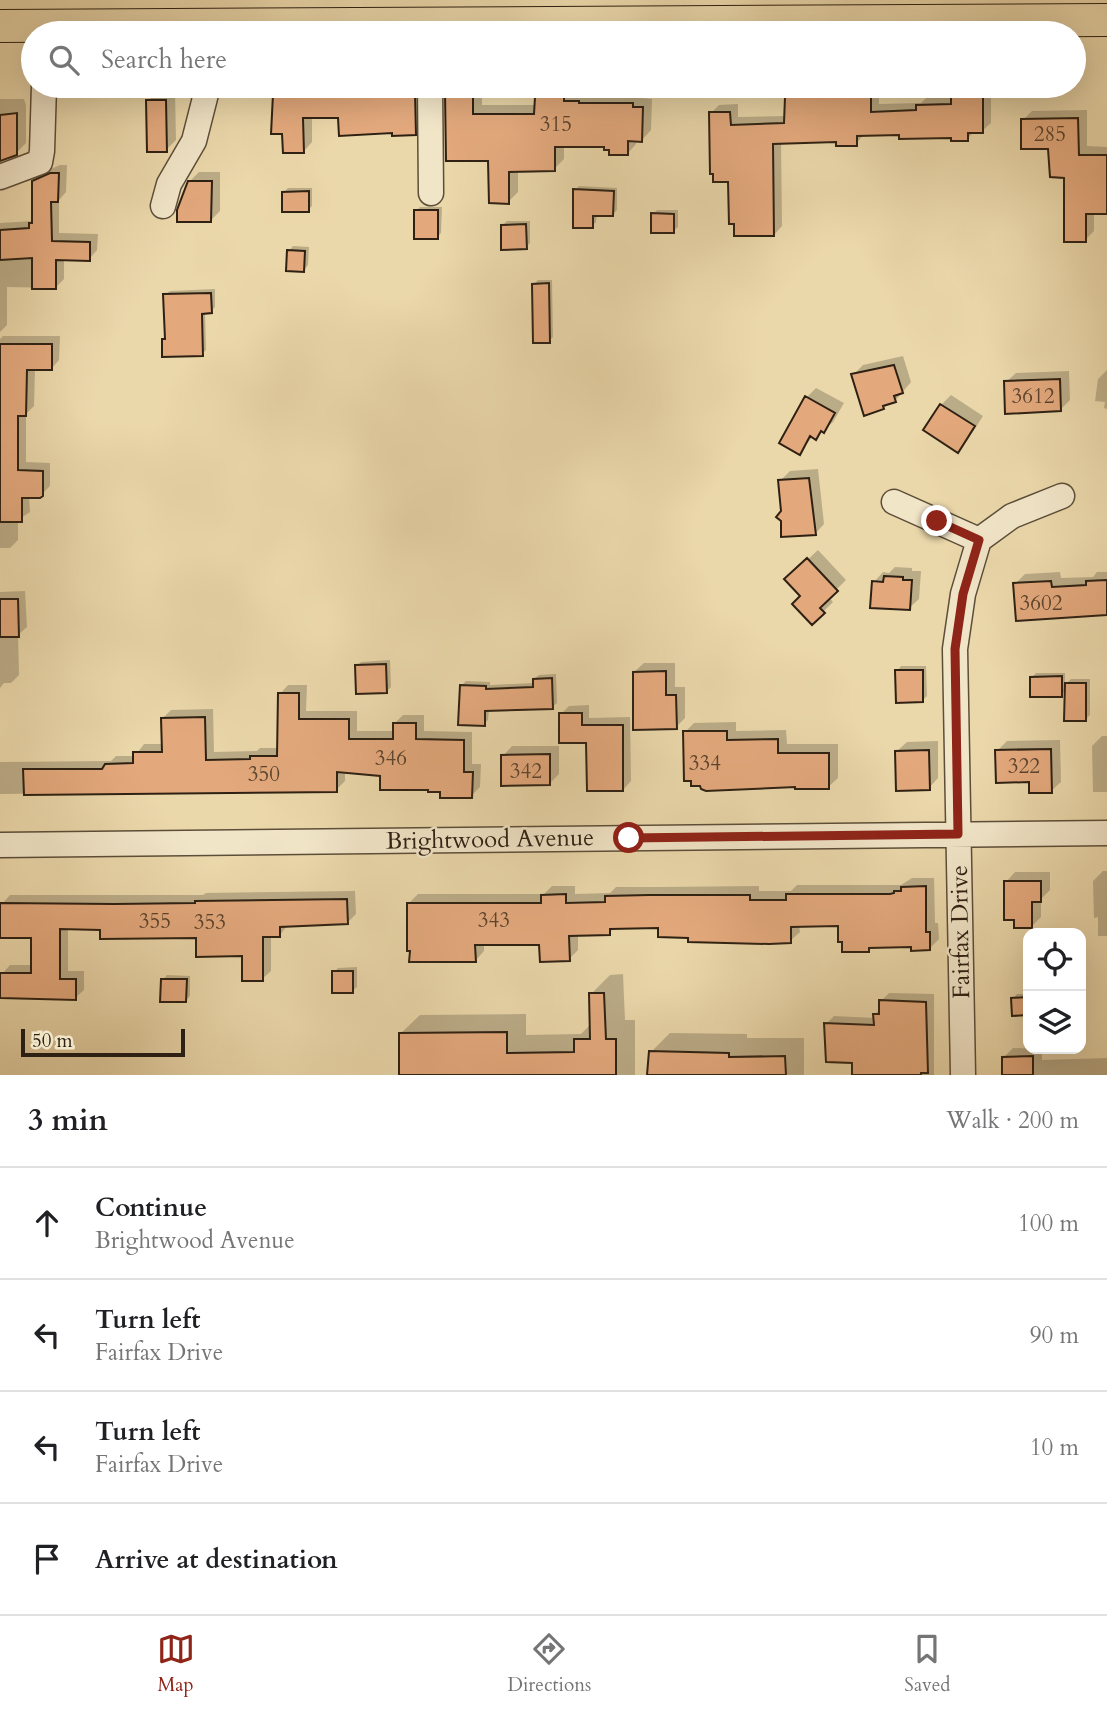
<!DOCTYPE html>
<meta charset="utf-8">
<style>
body{margin:0;font-family:Cardo,serif;background:#f2f2f2;color:#202124}
.controls{position:absolute;right:21px;bottom:21px;display:grid;overflow:hidden;border-radius:14px;box-shadow:0 7px 28px #0002}
.controls button{width:63px;height:63px;display:grid;place-items:center;padding:0;border:0;border-bottom:2px solid #e0e0e0;background:#fff;color:#202124;font:35px sans-serif}
.scale{position:absolute;left:21px;bottom:18px;width:164px;box-sizing:border-box;padding-left:7px;border:4px solid #2e2113;border-top:0;font-size:19px;line-height:24px;white-space:nowrap;color:#2e2113;-webkit-text-stroke:5px #f1e5c8;paint-order:stroke}
.stop{position:absolute;width:21px;height:21px;margin:-16px;border:5px solid #8f2418;border-radius:50%;background:#fff}
.stop.end{background:#8f2418;border-color:#fff;box-shadow:0 2px 7px #0008}
.list{margin:0;padding:0;list-style:none}
h2{display:flex;justify-content:space-between;align-items:center;height:91px;margin:0;padding:0 28px;font-size:30px}
h2 small{font-size:23px;font-weight:400;color:#757577}
.list li{display:grid;grid-template-columns:46px 1fr auto;gap:21px;align-items:center;box-sizing:border-box;height:112px;padding:0 28px;border-top:2px solid #e0e0e0}
.list b{display:block;font-size:26px;white-space:nowrap}
.list p{margin:0;font-size:23px;white-space:nowrap;color:#757577}
.list em{font-size:23px;font-style:normal;color:#757577}
.icon{flex:none;width:38px;height:38px;fill:none;stroke:currentColor;stroke-width:2;stroke-linecap:round;stroke-linejoin:round}
.map{position:relative;flex:none;width:1107px;height:1075px;overflow:hidden}
.search{position:absolute;background:#fff;box-shadow:0 7px 28px #0002;left:21px;right:21px;top:21px;height:77px;display:flex;align-items:center;gap:18px;box-sizing:border-box;padding:0 24px;border-radius:38px;color:#757577;font-size:26px}
.sheet{height:539px;background:#fff}
nav{display:flex;justify-content:space-around;align-items:center;box-sizing:border-box;height:98px;border-top:2px solid #e0e0e0;background:#fff;font-size:19px;color:#757577}
nav a{display:grid;justify-items:center;gap:4px}
nav .on{color:#8f2418}
.map>svg:first-child{display:block}
.shadow{fill:#0003}
.building{fill:#e3a97d;stroke:#2e2113;stroke-width:2}
.lines{fill:none;stroke-linecap:round;stroke-linejoin:round}
.minor-casing{stroke:#5d4e39;stroke-width:27}
.major-casing{stroke:#2e2113;stroke-width:34}
.minor{stroke:#f1e5c8;stroke-width:24}
.major{stroke:#ead7aa;stroke-width:32}
.route{stroke:#8f2418;stroke-width:9}
.labels{text-anchor:middle;stroke-width:5;stroke-linejoin:round;paint-order:stroke}
.number-label{font-size:21px;fill:#5b432e}
.street-label{font-size:24px;fill:#2e2113;stroke:#f1e5c8}
</style>
<div class="map">
<svg width="1107" height="1075" viewBox="0 0 1107 1075">
<rect width="100%" height="100%" fill="#ead7aa"/>
<filter id="stains"><feTurbulence type="fractalNoise" baseFrequency=".00286" numOctaves="4"/><feColorMatrix values="0 0 0 0 .2 0 0 0 0 .09 0 0 0 0 .02 0 0 0 .5 -.17"/></filter>
<radialGradient id="worn" r=".72"><stop offset=".6" stop-color="#630" stop-opacity="0"/><stop offset="1" stop-color="#630" stop-opacity=".3"/></radialGradient>
<path class="shadow" d="M283,86h39v3l102,-3v38l-9,9 -21,-1 -55,-16h-27v26l-9,10 -20,-19 -9,-39z
M454,86h28v19h54v-7l10,-10h27v4h14v2l55,1v3l10,1 -1,31 -9,10h-6v4l-9,10 -21,-8h-42v13l-10,10 -36,1v22l-10,10 -18,-42 -43,-67z
M879,87v17l42,-1 5,-5 27,-1 8,-10h30v36l-9,8h-7l-8,8 -14,-3 -52,-3 -37,1 -8,10 -19,-4 -56,2 1,84 -8,9 -44,-55 -19,-67 8,-8 19,-1v13l48,-1v-19l9,-8z
M158,91h17l1,49 -10,10 -18,-49z
M0,99h24l2,6v38l-10,10 -16,6z
M1087,110v36l20,1v66l-13,-1v19l-9,9 -19,-63 -16,-30 -27,-27 9,-9z
M60,165h7l-1,27 -7,8v33l39,1 -1,16 -8,9 -25,-1v21l-9,9 -48,-1v38l-7,7v-109l33,-2v-39l9,-9z
M199,172h21v39l-9,9 -22,-38z
M579,186l38,2v22l-4,4h-16l-1,8 -4,4 -17,-36z
M288,188h24v18l-4,4 -24,-18z
M420,207h22l-1,26 -4,4 -21,-26z
M657,210h21v17l-5,4 -20,-17z
M507,221h23v22l-4,4 -23,-22z
M293,246l16,1 -1,18 -4,5 -15,-19z
M538,280h14l1,57 -4,4 -15,-57z
M215,289v18l-4,4 -6,1 1,38 -4,4 -38,-14 3,-3 -2,-42 5,-4z
M3,336h57l-1,24 -8,9h-16l-1,37 -8,8v48l24,1v23l-11,11h-10l1,15 -12,8v20l-8,8h-10v-209z
M903,356l8,26 -16,19 -12,7 -30,-33 10,-10z
M1107,370v39l-3,-1 1,-6 -10,-1 3,-22z
M1069,371l1,29 -10,10 -54,-28 10,-9z
M816,388l28,15 -11,19 -17,15 -3,-1 -14,17 8,-56z
M951,395l32,21 -16,25 -9,9 -17,-45z
M818,469l6,55 -9,10 -33,-22 -2,-31 10,-10z
M818,550l28,30 -17,17 4,5 -21,21 -9,-27 -16,-17z
M895,567l17,1v3h9l-2,28 -10,9 -35,-26 9,-10 6,1z
M1060,572l1,6 32,-1 4,-5h10v41l-92,-29 10,-10z
M25,591l2,36 -9,8 1,40 -8,8h-7l-4,5v-96z
M390,660l1,27 -4,4 -30,-25 4,-4z
M644,663h31v24h10v31l-9,9 -42,-55z
M901,666h25l1,30 -4,4 -26,-29z
M1036,673h29v12l6,-6h19v36l-4,4 -19,-30 -6,6 -29,-18z
M556,674l1,29 -5,4 -63,2 -1,11 -4,4 -22,-39 4,-4 24,1v3l44,-2v-4l5,-4z
M288,685h19l-1,26h51v20h38v-8l8,-8h21v16l48,1v32h9l-1,23 -9,9 -89,-22 -37,-3v10l-9,9 -336,4v-32l111,-1 5,-5h19l9,-12h19v-26l8,-8 42,-1 1,43 43,-1 3,-3h19l1,-54z
M589,705v13l41,-1 1,64 -8,9 -35,-49 -27,-27 8,-8z
M736,722v9l50,-1 1,14h51v34l-10,9 -143,-55 9,-9z
M1102,736h5v56h-14l-1,-46z
M1060,740l1,42 -10,9 -20,-11 -34,-29 10,-10z
M938,741v37l-9,10 -32,-37 10,-9z
M512,746h47v28l-10,10 -46,-28z
M1103,871h4v65h-9v-19l-4,1 -1,-37z
M1015,872h35v18l-9,9v18l-10,10 -25,-45z
M912,878h22l1,45h3l1,16 -10,10 -16,-3h-40l-5,4 -28,-25h-41l1,7 -10,9 -100,-5 -30,-10 -45,1 -6,6 -31,1v16l-9,9 -28,-16h-57v8l-9,10 -66,-58 9,-9h126l8,-8h23v8l35,-1 6,-6h43l100,-1v5h32l6,-6h104z
M355,891l1,23 -9,9 -59,2 -9,11h-8v35l-9,8 -19,-24 -45,-19 -96,-8h-34v43h16v19l-9,8 -73,-24 8,-9h23l-1,-29 -30,-32 8,-9h193l3,-2z
M357,967v20l-5,4 -18,-19 4,-4z
M623,974l2,46h10v55h-234l-1,-41 20,-19 106,-1v21l55,-1 10,-10v-30l19,-19z
M167,975l23,1v20l-4,4 -23,-20z
M889,993l45,1v81h-80v-14l-28,-37 8,-8 41,2v-4l6,-6v-7z
M1017,994h11v20h-14l-1,-15z
M670,1033l77,1v4h57v37h-108l-45,-23z
M1013,1048l29,1v11l65,-2v17h-103v-18z"/>
<path class="building" d="M415,92l1,43 -24,1v-3l-53,3 -1,-18h-35l1,35h-21l-1,-19h-11l2,-40 40,-1v4z
M445,92h28v22h61l1,-17h29v4h15v2h54v4h10l-1,35 -14,-1v14h-19v-5h-5v-3h-49v24l-46,1v32l-20,-1 -1,-42h-42z
M951,94h32v39h-15v8h-17v-3l-52,1v-4l-42,1v10h-21v-4l-63,2 1,92h-40v-12h-5l-1,-42h-15v-8h-3l-1,-62h21l1,13 53,-2 1,-26 86,-2v17l45,-2v-5l35,-1z
M146,100h20l1,52h-20z
M17,113v42l-17,6v-46z
M1078,118l1,37h28v59h-21v28h-22v-64l-14,-1 -2,-28h-27v-30z
M50,173h9l-1,29h-7l1,39 38,1v19l-34,-1v29h-24v-31l-32,2v-30l29,-2v-5h3v-42z
M188,181h24l-1,41h-34v-12z
M573,189l41,2 -1,25h-20v12h-20z
M309,191v21h-27v-20z
M414,210h24v29h-24z
M651,213l23,1v19h-23z
M526,224l1,25 -26,1v-25z
M287,250l18,1 -1,21 -18,-1z
M549,283l1,60h-17l-1,-59z
M211,293l1,20 -10,1 1,42 -41,1v-18h3l-2,-45z
M0,344h52v26h-25l-1,46h-8v54l25,1v25l-3,2h-18v24h-22z
M894,365l9,28 -9,3 2,6 -13,4 1,3 -20,7 -13,-42z
M1060,379l1,32 -56,3 -1,-33z
M805,396l30,17 -11,20 -3,-2 -5,9 -6,-4 -10,19 -21,-12z
M940,404l35,22 -17,27 -35,-23z
M809,478l7,57 -35,2v-16l-5,-4 5,-6 -3,-31z
M807,558l31,33 -18,17 5,5 -13,12 -20,-21 8,-8 -16,-17z
M884,576l19,1v3h9l-2,30 -40,-2 2,-27 11,1z
M1107,580v35l-91,6 -3,-38 38,-2 1,6 34,-2v-4z
M0,599h18l1,38h-19z
M386,664l1,29 -31,1 -1,-29z
M895,670h28v32l-27,1z
M666,671v24h10l1,34 -44,1v-58z
M1062,676v21h-32v-20z
M552,678l1,31 -68,2v15l-27,-1 2,-40 26,1v3l47,-2v-8z
M1065,683h21v38h-22z
M278,693h21v26h50v20h44v-16h23v16l48,1v32h9l-1,26h-32v-6h-12v-2h-48v-14l-43,-4v20l-313,3 -1,-26h79l3,-5 28,-1v-11h29l-1,-34 44,-1 1,43 44,-1v-3h27z
M559,713h23v12h41v66h-36l-1,-48h-27z
M683,731h44v9l51,-1v14h51v36h-34v-2l-89,4 -5,-2 -1,-3h-9v-5h-7z
M1051,749l1,44h-23v-11l-33,1 -1,-33z
M929,750l1,40 -34,1 -1,-40z
M550,754v31l-49,1v-31z
M1004,881h37v21h-9v26h-18v-8h-10z
M926,886v46h4v18l-19,1v-4l-42,1v4h-27v-10h-4v-16l-47,1v16l-22,1 -81,-2v-4l-30,-1v-9l-48,1v6l-41,1 1,25 -30,1 -1,-17h-64l1,17h-67l1,-11h-3v-48h134v-8l25,-1v9l39,-1v-6l44,-1h101v5h36v-6h104l4,-1v-2h7v-4z
M347,899l1,25 -68,3v10h-17v44h-21v-25l-46,1v-19l-96,1v-9l-40,-1v50h16v21l-76,-2v-25h31v-35h-31v-35l114,1 81,-1v-2z
M332,971h21v22h-21z
M161,979h26l-1,23h-26z
M589,993h15l2,46h10v36h-217v-42l108,-1v21l67,-1v-13h16z
M1028,997v18l-16,1 -1,-18z
M879,1000l47,2 2,71h-7v2h-69v-12l-26,-1 -2,-39 50,2 -1,-11h6z
M649,1051l80,2v4l56,-1 1,19h-139z
M1033,1056v19h-31v-18z"/>
<g class="lines">
<g class="minor-casing">
<path id="minor" d="M430,86l1,107
M0,177l40,-15 2,-11 2,-65
M163,206l6,-22 25,-43 14,-55
M894,502l85,38 -16,54 -8,55 8,426
M979,540l33,-24 50,-20
M0,845l1107,-12"/>
</g>
<g class="major-casing">
<path id="major" d="M0,26l1107,-6"/>
</g>
<use href="#minor" class="minor"/>
<use href="#major" class="major"/>
</g>
<g class="lines">
<path class="route" d="M629,838l329,-4 -3,-185 8,-55 16,-54 -42,-19"/>
</g>
<g class="labels">
<g class="number-label">
<text x="556" y="131">315</text>
<text x="1050" y="141">285</text>
<text x="1033" y="403">3612</text>
<text x="1041" y="610">3602</text>
<text x="391" y="765">346</text>
<text x="705" y="770">334</text>
<text x="1024" y="773">322</text>
<text x="526" y="778">342</text>
<text x="264" y="781">350</text>
<text x="494" y="927">343</text>
<text x="155" y="928">355</text>
<text x="210" y="929">353</text>
</g>
<g class="street-label">
<text transform="translate(490 839) rotate(-1)" y="8">Brightwood Avenue</text>
<text transform="translate(960 932) rotate(-91)" y="8">Fairfax Drive</text>
</g>
</g>
<rect width="100%" height="100%" filter="url(#stains)"/>
<rect width="100%" height="100%" fill="url(#worn)"/>
</svg>
<div class="controls">
<button><svg class="icon" aria-label="locate" viewBox="0 0 24 24"><circle cx="12" cy="12" r="6"/><path d="M12 2v4M12 18v4M2 12h4M18 12h4"/></svg></button>
<button><svg class="icon" aria-label="layers" viewBox="0 0 24 24"><path d="M12 4l9 5-9 5-9-5zM3 14l9 5 9-5"/></svg></button>
</div>
<div class="scale">50 m</div>
<div class="stop" style="left:629px;top:838px"></div>
<div class="stop end" style="left:937px;top:521px"></div>
<div class="search"><svg class="icon" aria-label="search" viewBox="0 0 24 24"><circle cx="10" cy="10" r="6"/><path d="M15 15l6 6"/></svg>Search here</div>
</div>
<section class="sheet">
<h2>3 min<small>Walk · 200 m</small></h2>
<ul class="list">
<li><svg class="icon" aria-label="ahead" viewBox="0 0 24 24"><path d="M12 20V5M6 11l6-6 6 6"/></svg><div><b>Continue</b><p>Brightwood Avenue</p></div><em>100 m</em></li>
<li><svg class="icon" aria-label="left" viewBox="0 0 24 24"><path d="M17 20v-9H6M10 6l-5 5 5 5"/></svg><div><b>Turn left</b><p>Fairfax Drive</p></div><em>90 m</em></li>
<li><svg class="icon" aria-label="left" viewBox="0 0 24 24"><path d="M17 20v-9H6M10 6l-5 5 5 5"/></svg><div><b>Turn left</b><p>Fairfax Drive</p></div><em>10 m</em></li>
<li><svg class="icon" aria-label="arrive" viewBox="0 0 24 24"><path d="M6 21V4h12l-3 4 3 4H6"/></svg><div><b>Arrive at destination</b></div></li>
</ul>
</section>
<nav>
<a class="on"><svg class="icon" aria-label="map" viewBox="0 0 24 24"><path d="M3 6l6-2 6 2 6-2v14l-6 2-6-2-6 2zM9 4v14M15 6v14"/></svg>Map</a>
<a><svg class="icon" aria-label="directions" viewBox="0 0 24 24"><path d="M12 3l9 9-9 9-9-9zM9 14v-3h6M13 9l2 2-2 2"/></svg>Directions</a>
<a><svg class="icon" aria-label="saved" viewBox="0 0 24 24"><path d="M7 4h10v16l-5-4-5 4z"/></svg>Saved</a>
</nav>
